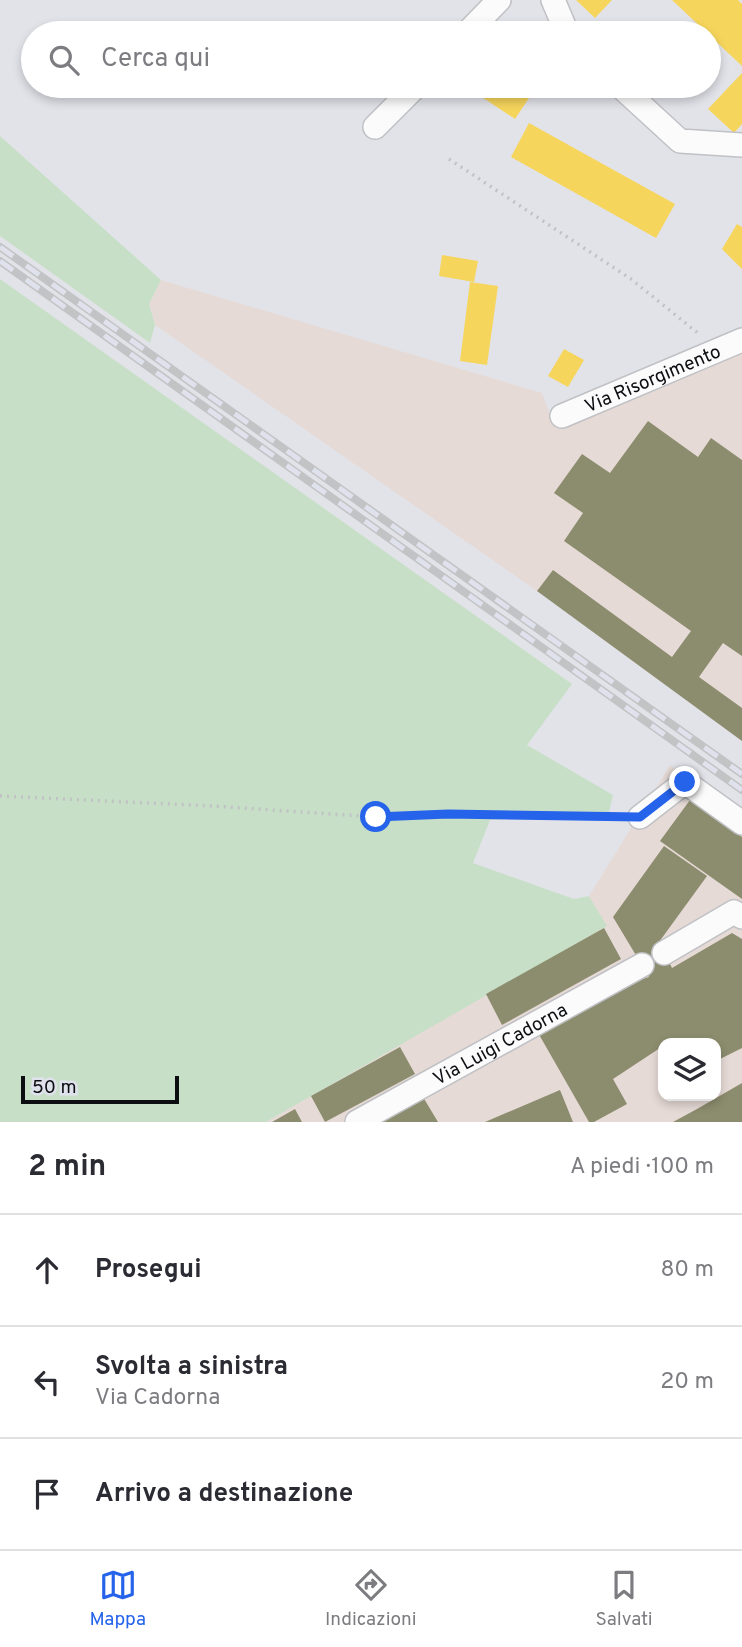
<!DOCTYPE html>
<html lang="it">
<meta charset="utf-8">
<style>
body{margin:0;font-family:Overpass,sans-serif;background:#f7f7f7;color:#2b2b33}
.controls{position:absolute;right:21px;bottom:21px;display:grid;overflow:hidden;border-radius:14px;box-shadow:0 4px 10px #0003}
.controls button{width:63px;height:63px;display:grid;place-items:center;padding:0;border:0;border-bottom:2px solid #e1e1e2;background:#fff;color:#2b2b33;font:35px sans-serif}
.scale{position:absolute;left:21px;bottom:18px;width:158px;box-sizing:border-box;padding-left:7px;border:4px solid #0d0e11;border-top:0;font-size:19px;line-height:24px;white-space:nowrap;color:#0d0e11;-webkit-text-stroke:5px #dfe2ec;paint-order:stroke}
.stop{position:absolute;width:21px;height:21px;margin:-16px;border:5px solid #2563eb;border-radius:50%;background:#fff}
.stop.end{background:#2563eb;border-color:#fff;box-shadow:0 2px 7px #0008}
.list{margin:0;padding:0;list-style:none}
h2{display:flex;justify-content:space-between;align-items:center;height:91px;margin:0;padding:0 28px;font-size:30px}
h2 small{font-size:23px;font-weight:400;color:#7c7c81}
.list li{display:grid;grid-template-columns:46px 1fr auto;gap:21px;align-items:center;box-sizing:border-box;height:112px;padding:0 28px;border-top:2px solid #e1e1e2}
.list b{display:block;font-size:26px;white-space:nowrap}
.list p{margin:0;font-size:23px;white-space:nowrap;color:#7c7c81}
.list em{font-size:23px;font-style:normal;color:#7c7c81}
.icon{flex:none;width:38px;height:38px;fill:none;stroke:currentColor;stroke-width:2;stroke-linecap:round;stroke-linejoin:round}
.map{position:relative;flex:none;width:742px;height:1122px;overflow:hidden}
.search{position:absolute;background:#fff;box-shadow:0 4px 10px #0003;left:21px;right:21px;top:21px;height:77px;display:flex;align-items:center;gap:18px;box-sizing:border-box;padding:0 24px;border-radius:38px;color:#7c7c81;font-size:26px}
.sheet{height:427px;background:#fff}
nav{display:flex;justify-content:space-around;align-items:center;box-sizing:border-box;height:98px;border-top:2px solid #e1e1e2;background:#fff;font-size:19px;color:#7c7c81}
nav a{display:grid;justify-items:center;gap:4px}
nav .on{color:#2563eb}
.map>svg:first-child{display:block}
.industrial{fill:#e6dad6;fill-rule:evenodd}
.green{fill:#c8dfc7}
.homes{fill:#f6d55c}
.industry{fill:#8c8c6e}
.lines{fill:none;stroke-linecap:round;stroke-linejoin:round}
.minor-casing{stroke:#c0c1c5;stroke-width:26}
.path{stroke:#c1c2c5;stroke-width:3.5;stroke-dasharray:2 5;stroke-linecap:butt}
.minor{stroke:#fbfbfc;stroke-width:23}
.rail-casing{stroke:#c2c3c4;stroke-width:8}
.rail{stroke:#dfe2ec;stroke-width:5;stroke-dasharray:16;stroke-linecap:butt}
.route{stroke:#2563eb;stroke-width:9}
.labels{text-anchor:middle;stroke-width:7;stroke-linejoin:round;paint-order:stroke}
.street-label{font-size:19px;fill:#0d0e11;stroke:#dfe2ec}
</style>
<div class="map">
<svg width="742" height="1122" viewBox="0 0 742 1122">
<rect width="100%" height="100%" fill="#e2e3e9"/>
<path class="industrial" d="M161,280l381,113 12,32 188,-78v394l-205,-150 -382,-266 -6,-21z
M670,765l72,51v306h-476l340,-196 -17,-30zM663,1043h53v53h-53z"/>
<path class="green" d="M0,136l161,144 -12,24 6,21 -5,18 -150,-107z
M0,279l572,405 -45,61 86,50 -4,17 -119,8 -17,43 101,36 15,-3 18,30 -341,196h-266z"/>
<path class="homes" d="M576,0h36l-17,18z
M672,0h66l4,4v62z
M742,73v51l-8,9 -26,-24z
M480,86h57l-22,33 -39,-26z
M529,123l146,81 -19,34 -145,-81z
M737,224l5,3v42l-20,-20z
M442,255l36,6 -4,21 -35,-6z
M470,282l28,4 -11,79 -27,-4z
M564,349l20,11 -16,27 -20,-11z"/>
<path class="industry" d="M648,421l50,36 13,-19 31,22v196l-19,-13 -24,34 43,31v33l-205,-150 16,-21 119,87 19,-26 -127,-90 19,-28 -29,-20 28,-39 28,19z
M690,800l52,37v62l-82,-58z
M664,846l43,30 -48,66 13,26 60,-35 10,6v109l-26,13v-18h-53v9l-3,-4 -47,31 14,25 -33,18h-5l-52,-91 84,-46 28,-8 -36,-60z
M604,928l17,31 -119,66 -16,-31z
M400,1047l15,27 -90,48 -14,-26z
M742,1083v39h-69l24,-13z
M560,1090l13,32h-88z
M423,1097l15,25h-56z
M295,1109l7,13h-30z"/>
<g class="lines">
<g class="minor-casing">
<g id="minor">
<path d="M553,0l14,33"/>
<path d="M467,33l32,-33"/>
<path d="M620,86l60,55 62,4"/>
<path d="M375,127l41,-41"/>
<path id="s1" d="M562,416l180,-76"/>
<path d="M640,817l45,-35 57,41"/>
<path d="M664,953l70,-41 8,5"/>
<path id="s2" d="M357,1122l285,-157"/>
</g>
</g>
<path class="path" d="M449,159l182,120 68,55
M0,796l213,10 163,11 72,-3 172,2"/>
<use href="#minor" class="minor"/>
<g class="rail-casing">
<path id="rail" d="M0,247l742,527
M0,261l742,529"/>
</g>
<use href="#rail" class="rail"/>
</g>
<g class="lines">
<path class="route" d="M376,817l72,-3 192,3 45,-35"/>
</g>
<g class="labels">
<g class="street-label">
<text dy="7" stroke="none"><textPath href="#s1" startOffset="98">Via Risorgimento</textPath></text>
<text dy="7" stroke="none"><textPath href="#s2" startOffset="163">Via Luigi Cadorna</textPath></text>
</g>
</g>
</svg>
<div class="controls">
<button><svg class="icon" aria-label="layers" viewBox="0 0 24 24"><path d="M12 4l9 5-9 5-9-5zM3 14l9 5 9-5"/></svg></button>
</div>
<div class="scale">50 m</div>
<div class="stop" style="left:376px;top:817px"></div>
<div class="stop end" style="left:685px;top:782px"></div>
<div class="search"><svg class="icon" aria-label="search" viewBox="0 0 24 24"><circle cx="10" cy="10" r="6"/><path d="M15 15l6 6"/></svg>Cerca qui</div>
</div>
<section class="sheet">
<h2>2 min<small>A piedi · 100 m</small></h2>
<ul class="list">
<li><svg class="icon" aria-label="ahead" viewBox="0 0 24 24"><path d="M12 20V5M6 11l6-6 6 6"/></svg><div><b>Prosegui</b></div><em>80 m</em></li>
<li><svg class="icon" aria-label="left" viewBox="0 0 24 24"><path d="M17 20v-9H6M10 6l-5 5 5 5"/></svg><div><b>Svolta a sinistra</b><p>Via Cadorna</p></div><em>20 m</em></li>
<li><svg class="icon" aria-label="arrive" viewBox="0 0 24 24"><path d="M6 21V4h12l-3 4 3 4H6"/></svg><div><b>Arrivo a destinazione</b></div></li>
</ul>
</section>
<nav>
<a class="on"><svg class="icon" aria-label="map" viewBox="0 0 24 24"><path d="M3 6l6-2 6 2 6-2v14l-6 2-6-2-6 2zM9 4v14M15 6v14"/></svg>Mappa</a>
<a><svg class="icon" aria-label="directions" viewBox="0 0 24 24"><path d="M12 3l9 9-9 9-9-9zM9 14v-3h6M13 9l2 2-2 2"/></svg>Indicazioni</a>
<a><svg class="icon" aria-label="saved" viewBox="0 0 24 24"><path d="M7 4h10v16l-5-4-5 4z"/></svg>Salvati</a>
</nav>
